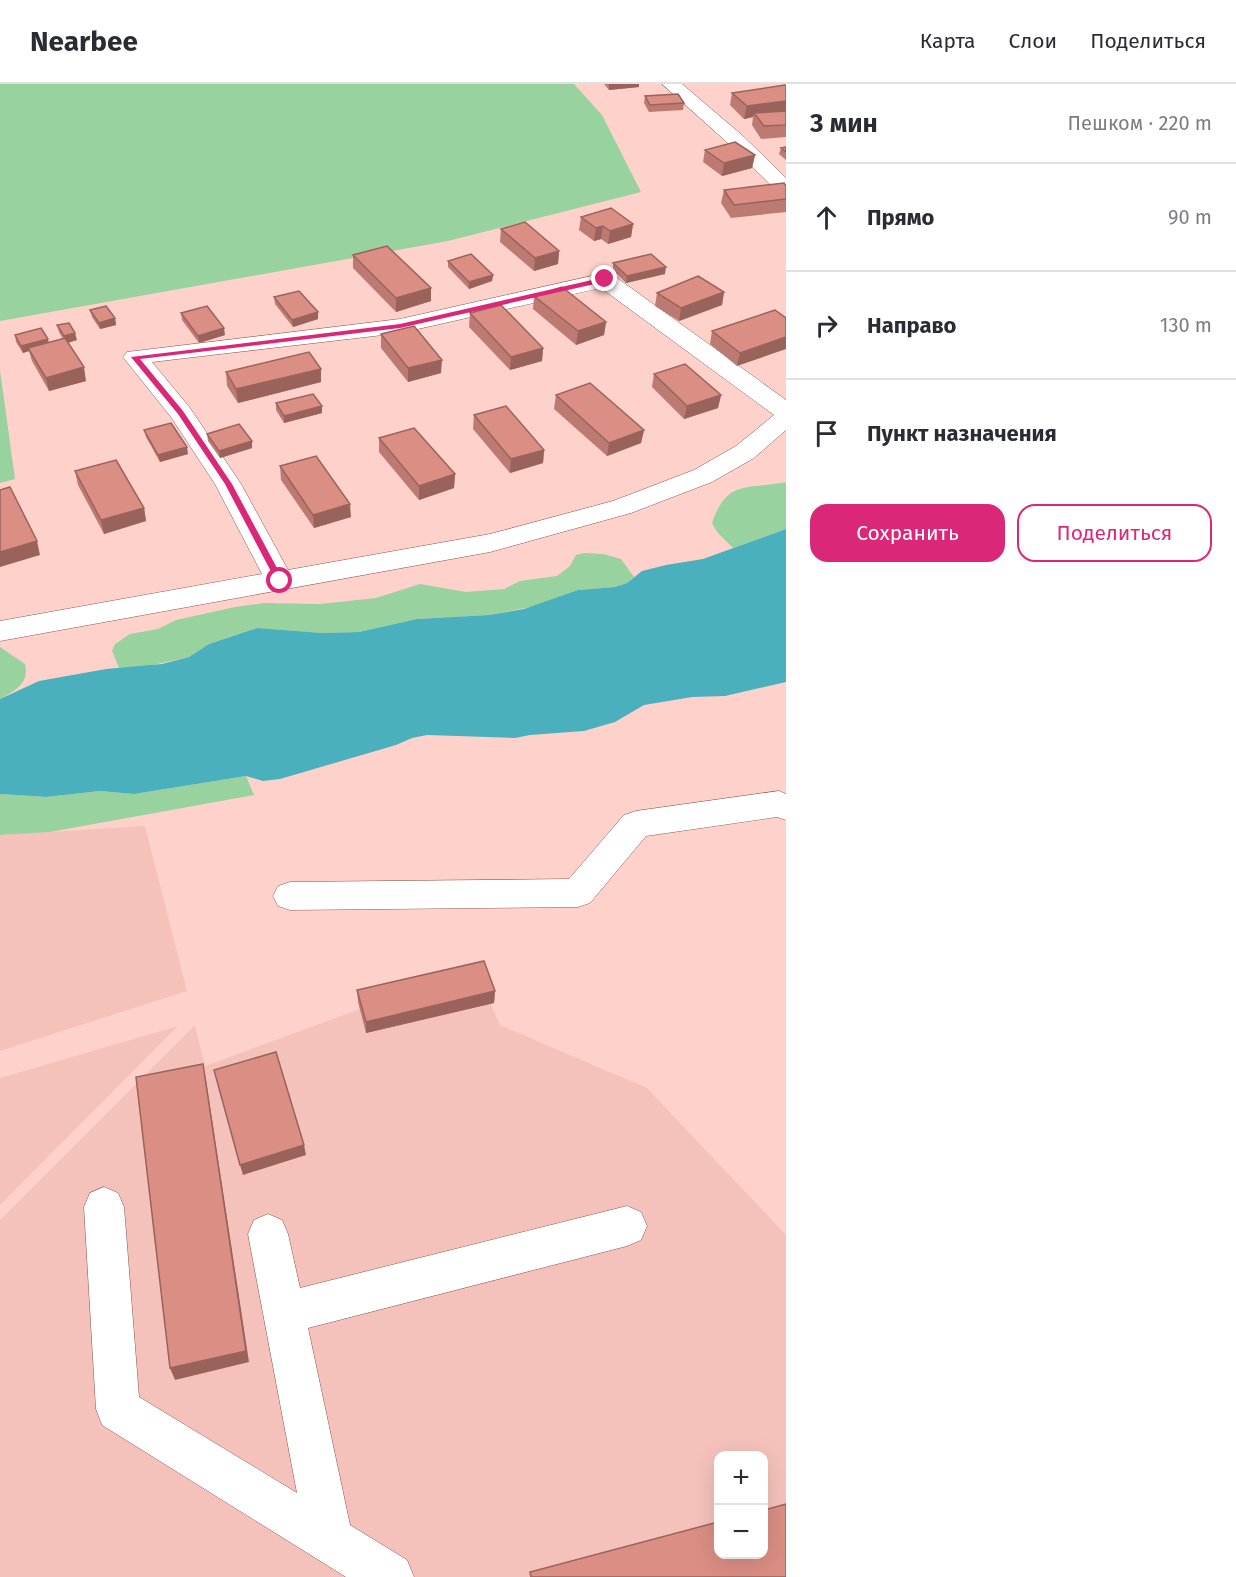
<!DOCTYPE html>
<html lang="ru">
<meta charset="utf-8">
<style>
body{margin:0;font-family:"Fira Sans",sans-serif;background:#f2f2f3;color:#2b2b33}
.controls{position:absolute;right:18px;bottom:18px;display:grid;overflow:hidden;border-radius:12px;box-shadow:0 6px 24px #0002}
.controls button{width:54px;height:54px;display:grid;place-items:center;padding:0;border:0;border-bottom:2px solid #e1e1e2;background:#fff;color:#2b2b33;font:30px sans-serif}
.stop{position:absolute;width:18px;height:18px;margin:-14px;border:4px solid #db2777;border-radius:50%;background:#fff}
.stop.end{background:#db2777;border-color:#fff;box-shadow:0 2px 6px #0008}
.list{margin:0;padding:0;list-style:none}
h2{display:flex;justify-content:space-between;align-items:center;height:78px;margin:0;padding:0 24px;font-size:26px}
h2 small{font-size:20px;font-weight:400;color:#7c7c81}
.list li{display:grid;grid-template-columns:39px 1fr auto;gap:18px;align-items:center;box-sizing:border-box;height:108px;padding:0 24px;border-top:2px solid #e1e1e2}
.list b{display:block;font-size:22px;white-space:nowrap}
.list em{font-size:20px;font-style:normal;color:#7c7c81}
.actions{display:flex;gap:12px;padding:18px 24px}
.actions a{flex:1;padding:14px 0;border:2px solid #db2777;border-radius:18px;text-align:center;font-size:21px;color:#db2777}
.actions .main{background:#db2777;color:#fff}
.icon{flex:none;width:33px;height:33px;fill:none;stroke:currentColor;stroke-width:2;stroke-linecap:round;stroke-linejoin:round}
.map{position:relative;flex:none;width:786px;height:1493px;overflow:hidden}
header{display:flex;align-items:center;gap:36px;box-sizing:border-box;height:84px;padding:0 30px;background:#fff;border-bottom:2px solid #e1e1e2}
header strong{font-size:28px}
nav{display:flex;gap:33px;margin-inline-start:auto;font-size:21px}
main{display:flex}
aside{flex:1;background:#fff}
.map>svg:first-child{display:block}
.built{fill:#f4c2bb;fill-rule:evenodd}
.green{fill:#98d29f}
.water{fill:#4ab0be}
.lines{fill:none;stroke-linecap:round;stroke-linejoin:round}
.minor-casing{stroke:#865751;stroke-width:1}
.minor{fill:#fff;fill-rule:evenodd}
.wall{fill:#bc7a72}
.shaded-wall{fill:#99635c}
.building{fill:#db8e84;stroke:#99635c;stroke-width:1.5}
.route{fill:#db2777}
</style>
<header>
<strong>Nearbee</strong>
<nav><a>Карта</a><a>Слои</a><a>Поделиться</a></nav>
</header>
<main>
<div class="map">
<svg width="786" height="1493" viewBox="0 0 786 1493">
<rect width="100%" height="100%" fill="#fed2cb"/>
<path class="built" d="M145,742l42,165 -187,60v-216z
M474,883l26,58 147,63 139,147v342h-786v-357l195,-195 10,41zM718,1372h46v98h-46z
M178,942l-178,179v-127z"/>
<path class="green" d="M0,0h574l28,31 39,77 -193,49 -448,80z
M0,286l15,109 -15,4z
M786,398v47l-53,19 -16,-16 -5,-9c15,-45 36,-33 74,-41z
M584,469l19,1 18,5 13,18 -7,6 -12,4 -37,3 -42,16 -47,9 -72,4 -58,13 -37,1 -66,-5 -47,16 -20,13 -41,9 -29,2 -7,-17 3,-7 15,-10 28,-5 18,-9 59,-13 29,-4 56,1 56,-6 44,-14 46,8 38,-3 16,-8 37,-5 13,-10 6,-11z
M0,563l25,17c5,20 -11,27 -25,35z
M246,692l8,19 -204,37 -50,3v-41l46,3 54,-6 34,3z"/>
<path class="water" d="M786,445v153l-61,14 -33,1 -48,8 -29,17 -31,9 -54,4 -15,3 -88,-3 -15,3 -16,7 -116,34 -17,2 -17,-5 -112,18 -34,-3 -54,6 -46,-3v-95l39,-18 67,-12 56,-5 27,-7 20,-13 48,-16 65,5 37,-1 58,-13 72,-4 35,-6 54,-19 37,-3 12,-4 15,-12 24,-6 37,-6z"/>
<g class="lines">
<g class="minor-casing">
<path id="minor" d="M662,0h20l61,52 43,42v17l-7,-2 -50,-49z
M605,189l8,2 173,125v30l-32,28 -42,24 -81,31 -141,39 -490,89v-20l262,-47 -47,-90 -44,-67 -48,-60 4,-5 273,-33zM601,204l173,127 -38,31 -42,24 -81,31 -123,33 -202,36 -47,-86 -51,-76 -38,-46 248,-29z
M779,707l7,3v26l-9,-3 -131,19 -56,67 -12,4 -288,3 -12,-4 -5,-10 5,-10 12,-4 279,-3 55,-64 12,-4z
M104,1103l14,6 6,14 15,190 158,96 -49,-259 6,-14 14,-6 14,6 6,14 12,54 327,-82 14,6 6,14 -6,14 -14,6 -319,82 42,197 57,35 7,17h-68l-244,-152 -6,-16 -12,-202 6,-14z"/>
</g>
<use href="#minor" class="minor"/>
</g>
<path class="wall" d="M604,0h35v3l-30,3z
M786,2v51l-25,2 -9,-14 1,-8 -9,2 -14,-14 2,-12z
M645,12l39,7 -1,7 -34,2 -5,-9z
M786,63v13l-7,-6 2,-6z
M705,66l50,5 -3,13 -30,8 -19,-14z
M786,102v26l-55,6 -10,-15 3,-13z
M581,133l52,7 -2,13 -23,7 -7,-5 -7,2 -15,-11z
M501,145l58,22 -1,13 -24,7 -34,-29z
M353,171l78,33v13l-35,11 -43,-44z
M448,177l45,14 -1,6 -23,8 -21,-22z
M613,179l52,11 -39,9 -13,-13z
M724,208l-2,13 -43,16 -24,-15 2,-13z
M534,212l72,26 -2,13 -28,10 -43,-36z
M274,213l44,22 -25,8 -18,-23z
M90,226l25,8 1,7 -16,4 -8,-12z
M775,226l-38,56 -27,-22 2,-13z
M181,229l44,22 -26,8 -17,-23z
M470,229l73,35 -1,13 -32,9 -41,-43z
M57,241l20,15 -9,3 18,38 -37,10 -17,-30 -3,-10 -6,2 -7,-11 -1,-7 33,7 15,-3 -4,-7z
M381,250l60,39 -33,9 -27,-34z
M226,288l95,10 -83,21 -11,-17z
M654,290l67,21 -3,13 -34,11 -32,-32z
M556,311l88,35 -3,13 -34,13 -53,-47z
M276,319l46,3v7l-38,10 -8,-13z
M474,331l70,35 -1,13 -33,10 -37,-44z
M144,346l44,24 -28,8 -14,-25z
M207,350l45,14 -32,10 -12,-17z
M379,354l76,36 -1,14 -35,12 -40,-48z
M280,382l71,51 -37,11 -33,-48z
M75,387l69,37 2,13 -42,13 -26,-49z
M357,906l138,1 -1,12 -128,30 -8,-31z"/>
<path class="shaded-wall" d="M609,0h30v3l-30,3z
M786,17v11l-32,1 -1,4 -9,2 3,-13z
M755,71l-3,13 -30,8 2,-13z
M633,140l-2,13 -23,7 2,-13z
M603,142l-2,13 -7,2 2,-13z
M559,167l-1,13 -24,7 1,-13z
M666,183l-1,7 -39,9 1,-7z
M493,191l-1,6 -23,8v-7z
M431,204v13l-35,11v-14z
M724,208l-2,13 -43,16 2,-13z
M318,228v7l-25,8 -1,-7z
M115,234l1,7 -16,4 -1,-6z
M606,238l-2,13 -28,10 2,-14z
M224,244l1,7 -26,8 -1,-7z
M75,249l2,7 -11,3 -2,-7z
M786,253v12l-49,17 3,-13z
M48,255l1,7 -21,2 1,3 -6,2 -2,-7z
M543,264l-1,13 -32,9 1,-13z
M442,276l-1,13 -33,9v-14z
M84,283l2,14 -37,10 -3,-13z
M321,285v13l-83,21 -2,-14z
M721,311l-3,13 -34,11 3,-13z
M322,322v7l-38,10v-7z
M644,346l-3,13 -34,13 2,-13z
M252,357v7l-32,10 -1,-7z
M187,363l1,7 -28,8 -2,-7z
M544,366l-1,13 -33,10 1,-14z
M455,390l-1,14 -35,12v-14z
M350,420l1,13 -37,11 -1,-13z
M144,424l2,13 -42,13 -3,-14z
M37,457l3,14 -40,12v-15z
M495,907l-1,12 -128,30v-11z
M203,980l3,16 43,282 -74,18 -5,-12z
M304,1061l2,10 -63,20 -3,-10z"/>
<path class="building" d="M785,1l1,1v15l-39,5 -15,-13z
M678,10l6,9 -34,2 -5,-9z
M786,27v14l-22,1 -10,-13z
M735,58l20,13 -31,8 -19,-13z
M786,63v5l-5,-4z
M784,99l2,3v13l-52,6 -10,-15z
M611,124l22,16 -23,7 -7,-5 -7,2 -15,-11z
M525,138l34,29 -24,7 -34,-29z
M387,162l44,42 -35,10 -43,-43z
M471,170l22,21 -24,7 -21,-21z
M651,170l15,13 -39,9 -14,-13z
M698,192l26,16 -43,16 -24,-15z
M562,203l44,35 -28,9 -44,-35z
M299,207l19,21 -26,8 -18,-23z
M501,221l42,43 -32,9 -41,-44z
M106,222l9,12 -16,5 -9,-13z
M207,222l17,22 -26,8 -17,-23z
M775,226l11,8v19l-46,16 -28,-22z
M69,239l6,10 -11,3 -7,-11z
M414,242l28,34 -34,8 -27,-34z
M41,244l7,11 -27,7 -6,-11z
M65,254l19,29 -38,11 -18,-30z
M309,268l12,17 -85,20 -10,-17z
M685,280l36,31 -34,11 -33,-32z
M590,299l54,47 -35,13 -53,-48z
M313,310l9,12 -38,10 -8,-13z
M506,322l38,44 -33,9 -37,-44z
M171,339l16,24 -29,8 -14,-25z
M239,340l13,17 -33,10 -12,-17z
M414,344l41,46 -36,12 -40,-48z
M316,372l34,48 -37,11 -33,-49z
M116,376l28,48 -43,12 -26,-49z
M10,403l27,54 -37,11v-62z
M484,877l11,30 -129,31 -9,-32z
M276,968l28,93 -64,20 -26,-95z
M203,980l43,287 -76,17 -34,-291z
M786,1420v73h-255l-1,-5 188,-50v32h46v-44z"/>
<path class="route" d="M605,193l3,4 -208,47 -260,31 43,52 49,73 52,97 -4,3 -4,-3 -51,-97 -47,-70 -47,-57 269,-33z"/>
</svg>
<div class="controls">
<button>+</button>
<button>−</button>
</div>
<div class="stop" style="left:280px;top:497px"></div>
<div class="stop end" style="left:605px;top:195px"></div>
</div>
<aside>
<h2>3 мин<small>Пешком · 220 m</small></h2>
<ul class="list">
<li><svg class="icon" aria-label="ahead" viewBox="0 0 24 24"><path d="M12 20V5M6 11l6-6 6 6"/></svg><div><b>Прямо</b></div><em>90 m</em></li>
<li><svg class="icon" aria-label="right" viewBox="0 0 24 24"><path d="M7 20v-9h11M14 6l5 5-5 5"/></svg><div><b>Направо</b></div><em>130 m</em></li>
<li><svg class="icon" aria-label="arrive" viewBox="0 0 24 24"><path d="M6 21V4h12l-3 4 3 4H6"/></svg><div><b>Пункт назначения</b></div></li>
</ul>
<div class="actions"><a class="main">Сохранить</a><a>Поделиться</a></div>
</aside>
</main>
